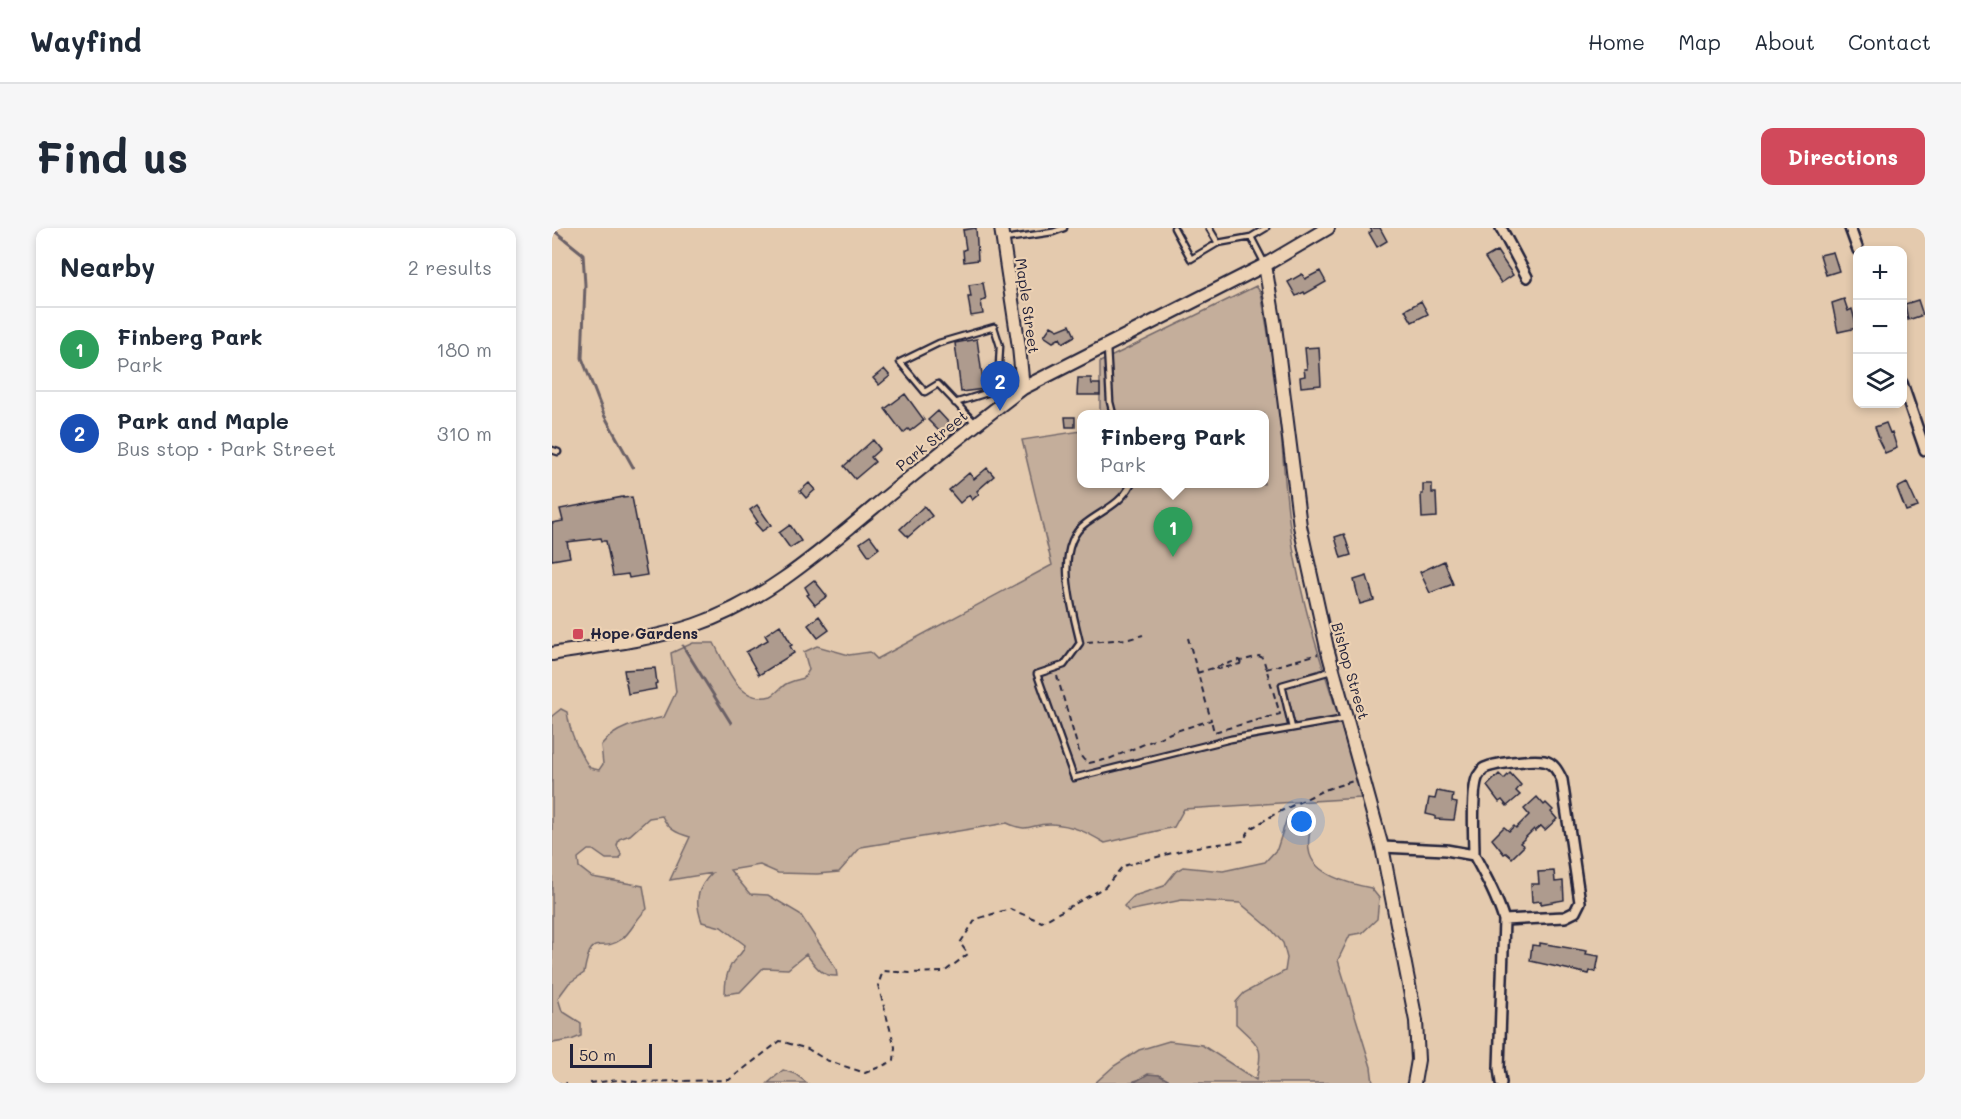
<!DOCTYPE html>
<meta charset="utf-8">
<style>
body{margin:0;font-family:Mali,sans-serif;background:#f6f6f7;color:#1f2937}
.controls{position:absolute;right:18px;top:18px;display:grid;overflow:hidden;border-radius:12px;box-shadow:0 3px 9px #0003}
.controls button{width:54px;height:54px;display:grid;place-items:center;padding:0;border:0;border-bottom:2px solid #e0e1e3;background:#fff;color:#1f2937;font:30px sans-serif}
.scale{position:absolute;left:18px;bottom:15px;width:82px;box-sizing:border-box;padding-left:6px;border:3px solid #22223b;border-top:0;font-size:16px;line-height:21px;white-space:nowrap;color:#22223b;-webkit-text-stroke:4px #ecd1b3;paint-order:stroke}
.you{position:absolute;left:750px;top:594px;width:21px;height:21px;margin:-15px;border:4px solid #fff;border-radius:50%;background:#1a73e8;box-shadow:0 0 0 9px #1a73e833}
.badge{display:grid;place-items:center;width:39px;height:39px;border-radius:50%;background:#d1495b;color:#fff;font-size:20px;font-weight:700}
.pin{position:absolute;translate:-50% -50px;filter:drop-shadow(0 2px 3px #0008)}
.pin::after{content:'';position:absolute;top:32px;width:21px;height:18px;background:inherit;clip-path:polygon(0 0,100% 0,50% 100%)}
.popup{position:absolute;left:525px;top:182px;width:192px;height:78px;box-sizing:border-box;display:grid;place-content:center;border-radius:12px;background:#fff;filter:drop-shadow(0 2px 4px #0005);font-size:20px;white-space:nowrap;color:#747a83}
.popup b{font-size:22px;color:#1f2937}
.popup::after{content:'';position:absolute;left:50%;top:100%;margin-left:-12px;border:12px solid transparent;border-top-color:#fff}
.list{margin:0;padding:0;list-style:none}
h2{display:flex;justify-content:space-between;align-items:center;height:78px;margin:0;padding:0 24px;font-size:26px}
h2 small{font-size:20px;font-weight:400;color:#747a83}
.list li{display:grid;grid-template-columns:39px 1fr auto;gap:18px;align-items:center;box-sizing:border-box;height:84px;padding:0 24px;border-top:2px solid #e0e1e3}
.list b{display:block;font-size:22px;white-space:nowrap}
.list p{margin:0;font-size:20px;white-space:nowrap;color:#747a83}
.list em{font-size:20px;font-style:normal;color:#747a83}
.icon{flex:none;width:33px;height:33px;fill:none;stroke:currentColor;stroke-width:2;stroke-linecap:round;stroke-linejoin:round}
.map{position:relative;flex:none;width:1373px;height:855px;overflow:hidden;border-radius:12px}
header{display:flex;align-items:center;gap:36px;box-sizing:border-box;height:84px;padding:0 30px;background:#fff;border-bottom:2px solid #e0e1e3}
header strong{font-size:28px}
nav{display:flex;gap:33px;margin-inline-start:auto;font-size:21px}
.intro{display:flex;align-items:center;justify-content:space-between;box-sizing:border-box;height:144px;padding:0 36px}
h1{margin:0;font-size:42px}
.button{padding:15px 27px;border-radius:12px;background:#d1495b;color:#fff;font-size:21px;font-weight:700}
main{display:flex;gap:36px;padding:0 36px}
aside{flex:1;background:#fff;border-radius:12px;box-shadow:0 3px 9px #0003}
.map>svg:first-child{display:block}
.green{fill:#c4ae9b;stroke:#73686b;stroke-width:1.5}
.water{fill:#9a8982;stroke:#6a6066;stroke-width:1.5}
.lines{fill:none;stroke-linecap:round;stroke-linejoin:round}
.stream{stroke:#6a6066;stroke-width:3}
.building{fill:#ae9b8e;stroke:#22223b;stroke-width:1.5}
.lane-casing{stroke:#22223b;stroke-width:9}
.street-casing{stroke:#22223b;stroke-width:14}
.secondary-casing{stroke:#22223b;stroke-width:16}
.path{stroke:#22223b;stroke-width:2;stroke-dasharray:6 4.5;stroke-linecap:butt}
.lane{stroke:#ecd1b3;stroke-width:4.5}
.street{stroke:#ecd1b3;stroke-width:9}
.secondary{stroke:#ecd1b3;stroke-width:12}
.poi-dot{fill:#d1495b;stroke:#ecd1b3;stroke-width:2}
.labels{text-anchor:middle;stroke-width:4.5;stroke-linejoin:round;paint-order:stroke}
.street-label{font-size:15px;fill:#22223b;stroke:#ecd1b3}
.poi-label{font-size:15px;font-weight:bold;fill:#22223b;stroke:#ecd1b3;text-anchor:start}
</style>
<header>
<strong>Wayfind</strong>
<nav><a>Home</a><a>Map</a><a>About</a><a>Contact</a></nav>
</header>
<div class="intro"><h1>Find us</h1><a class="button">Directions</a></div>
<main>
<aside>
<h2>Nearby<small>2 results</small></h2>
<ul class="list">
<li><span class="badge" style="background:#2e9e5b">1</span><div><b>Finberg Park</b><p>Park</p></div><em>180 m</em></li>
<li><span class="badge" style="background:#1a4fb4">2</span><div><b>Park and Maple</b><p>Bus stop · Park Street</p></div><em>310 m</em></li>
</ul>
</aside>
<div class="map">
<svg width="1373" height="855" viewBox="0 0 1373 855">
<rect width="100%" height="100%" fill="#e4caae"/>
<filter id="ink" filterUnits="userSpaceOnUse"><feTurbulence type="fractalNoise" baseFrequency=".0167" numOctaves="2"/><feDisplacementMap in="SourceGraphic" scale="12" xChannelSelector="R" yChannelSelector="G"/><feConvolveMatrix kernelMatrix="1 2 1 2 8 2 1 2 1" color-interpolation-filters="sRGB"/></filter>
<g filter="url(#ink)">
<path class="green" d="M704,58l5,7c7,39 14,78 18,117 5,53 7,106 18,159 15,78 46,151 64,229l-177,11 -10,18 -69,16c-17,-10 -32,-18 -53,-19 -22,-1 -21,10 -45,-1l-146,24 -22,25 -22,2 -39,-1 -18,-8 -30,5 20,24 18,1 32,19 36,55 1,7c-16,1 -22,-11 -31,-22l-18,15 -25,-1 -23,24 -15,2c0,-10 1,-20 6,-29 5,-9 12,-10 14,-20l-24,-18 -19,-5c-8,-21 -5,-34 10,-49l-42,7 20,-43c-14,-4 -22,-8 -28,-21l-13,2 -19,17 -11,4 -2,7 4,8 -1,5h-14l-13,-9h-5l-10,8 1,9 13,10 51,9 4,23c-10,8 -15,22 -25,30 -24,17 -30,-11 -38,34l-15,10 -11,15 4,13 19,12v13l-10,4 -19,3v-327l9,-7 6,3c3,21 11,39 23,56l9,2 4,-6 -2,-19c15,-19 40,-23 63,-28l12,-25 -5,-39 22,-10h21c12,22 24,62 57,53 5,-2 10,-9 15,-12 5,-3 12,-4 18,-6l5,-8 -5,-18 13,-6 32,9 21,-3 7,7 175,-94 -30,-125 59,-9 1,53h182v-70h-164v-52z
M744,584h8l7,8c0,9 -4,21 -2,30 3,25 42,34 62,38l8,10 -2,21 -15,14 -12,2 -12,25 33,107 2,16h-200l-14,-8 -25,6 -1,2h-38l19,-17 25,-16 30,-9 33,4 54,35c8,-34 5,-32 -20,-56v-22l8,-9 41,-22 2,-13 -4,-15 -12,-14 -31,-26 -58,-3 -54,11 -4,-5 10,-10 30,-10 12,-15 7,-4 40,4 42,-9 12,-13 10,-31z
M231,842l12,4 12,9h-39z"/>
<path class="water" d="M596,846l11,1 14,8h-40z"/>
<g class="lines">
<path class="stream" d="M0,1l31,25 2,31 -3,73 22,57 29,52
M131,418l48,77"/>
</g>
<path class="building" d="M424,0l2,32 -14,2 -1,-12 3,-1 -3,-19z
M818,0h10l7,13 -10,6 -8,-14 3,-2z
M945,23l16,24 -12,8 -16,-25z
M1281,24l6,19 -13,4 -6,-20z
M768,43l6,11 -21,12 -1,-2 -8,4 -8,-14 14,-8 3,5z
M431,55l3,17 -5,1 2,13 -12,2 -3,-19h3l-2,-12z
M1292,71l4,12 4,-2 5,19 -19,4 -6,-29z
M1366,72l5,15 -15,5 -3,-16z
M869,73l7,13 -16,8 -7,-12z
M518,97l5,11 -12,7 -3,-5 -7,4 -9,-6 7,-10 7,4z
M425,111l7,50 -23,3 -6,-49z
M767,119l2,38 -20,2 -1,-10 5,-1 -1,-7h3l-2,-21z
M332,141l6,7 -11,9 -6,-7z
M526,150h13l1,6h8v11h-23z
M353,166l19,26 -14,11 -2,-2 -5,4 -18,-24z
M386,183l12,13 -9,9 -13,-13z
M513,189h10v10h-9z
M1334,195l4,10 2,-1 5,16 -12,5 -7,-14 1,-1 -4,-11z
M321,212l7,9 -9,8 4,5 -20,17 -11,-13z
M435,240l7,8 -17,15 2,3 -7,6 -3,-5 -9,8 -11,-13 20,-17 5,6z
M257,255l6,7 -9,8 -6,-7z
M1355,255l11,24 -12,4 -9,-23z
M871,256h9v9h4l1,24 -15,1 -1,-24h2z
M71,269v1l9,-1 15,78 -18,3 -1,-4 -15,2 -7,-35h-4l-1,-3 -34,4 3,15 -18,3v-37l11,-2 -3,-12z
M205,277l14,20 -9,6 -7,-8 3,-1 -8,-12z
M372,278l8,10 -24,21 -8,-8z
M238,297l11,16 -11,7 -11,-15z
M792,306l7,21 -10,3 -6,-21z
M318,308l9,12 -10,8 -9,-13z
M892,333l9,23 -23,9 -10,-21z
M815,348l7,24 -14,4 -6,-24z
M262,352l13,16 -12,9 -8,-10 2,-1 -4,-7z
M267,388l10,14 -11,8 -10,-13z
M228,397l12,20 -2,1 4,7 -35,22 -13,-23 22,-12 -3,-5z
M103,440l2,15 -2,1 1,5 -28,5 -4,-24z
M958,545l11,12 -5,6 4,4 -13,11 -5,-6 -3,2 -12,-16 12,-12 5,5z
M885,563l16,3 -1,8 5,1 -3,17 -19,-1v-3l-9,-2 3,-16 6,1z
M985,569l7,8 2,-2 7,7 -2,2 6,7 -12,11 -4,-4 -6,5 -1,-2 -14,14 4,3 -12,12 -6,-5 -2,1 -12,-15 12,-12 5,4 5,-5 2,2 13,-13 -5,-6z
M1002,643l1,11 8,-1 1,19 -23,4v-3l-9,1 -1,-18h8l-1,-12z
M988,715l47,8 -1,3 13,2 -3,16 -6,-1 -1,3 -59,-13 2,-16 8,1z"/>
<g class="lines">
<g class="lane-casing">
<path id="lane" d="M622,0l17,31 27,-16
M657,0l9,15 33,-6 15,-9
M699,9l14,27
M453,11l48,-7 11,-4
M555,119l3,55 3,12
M403,175l35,-11 8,-7 2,-39 -6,-19 -55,16 -39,19 25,30 13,-8 38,40
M0,222l6,2
M579,256c-10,20 -28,26 -45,39 -34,24 -13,88 -6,120l-16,22 -27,9 37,104 157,-39 114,-20
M740,500l-10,-43 49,-14"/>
</g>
<g class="street-casing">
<path id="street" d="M949,0l26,49
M1298,0l8,22
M1350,155l23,67
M830,619l64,3 28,5c12,22 23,42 30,65l-5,148 2,15
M922,627c0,-17 -3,-66 4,-79 0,0 5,-7 5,-7 9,-6 50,-10 61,-8 10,2 14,11 18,19l18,122 -5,10 -10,5 -61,3"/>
</g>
<g class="secondary-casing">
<path id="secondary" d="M449,0l18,119 4,41
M713,37l10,61 25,200 27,122 55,199 34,174 2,39 -4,23
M0,426c46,-8 99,-14 143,-29 68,-23 124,-72 178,-117 50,-41 99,-82 150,-120l242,-123 63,-37"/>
</g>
<path class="path" d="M535,414l42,-3 14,-4
M664,440l3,1 21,-5 1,-3
M714,441l52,-15
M645,445l42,-13 2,1 18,-5 4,2 17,56 -66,18 -3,-12
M505,448l23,79 4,5 5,3 20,-4 64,-27 38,-12 -23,-82
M3,855h12
M38,855l28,-3 20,2 91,-2 51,-39 28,8 18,11 39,13 29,-12 1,-14 -17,-62 5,-14 27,2 34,-1 24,-18 -8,-11 16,-24 34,-10 32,13 63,-35 18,-21 72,-19 48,-6 7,-12 25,-15 49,-24 29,-9"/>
<use href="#lane" class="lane"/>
<use href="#street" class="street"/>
<use href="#secondary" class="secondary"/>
</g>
</g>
<rect class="poi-dot" x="20" y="400" width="12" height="12" rx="3"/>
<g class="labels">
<g class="street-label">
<text transform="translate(475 78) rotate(82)" y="5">Maple Street</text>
<text transform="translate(380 213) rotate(-39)" y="5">Park Street</text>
<text transform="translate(798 443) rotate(74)" y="5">Bishop Street</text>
</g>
<g class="poi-label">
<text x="38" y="411">Hope Gardens</text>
</g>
</g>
</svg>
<div class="controls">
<button>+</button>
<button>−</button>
<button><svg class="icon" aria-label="layers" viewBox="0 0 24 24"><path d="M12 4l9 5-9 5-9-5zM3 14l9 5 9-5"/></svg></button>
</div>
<div class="scale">50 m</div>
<div class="you"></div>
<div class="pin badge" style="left:621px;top:329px;background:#2e9e5b">1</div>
<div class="popup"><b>Finberg Park</b>Park</div>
<div class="pin badge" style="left:448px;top:183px;background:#1a4fb4">2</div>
</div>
</main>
